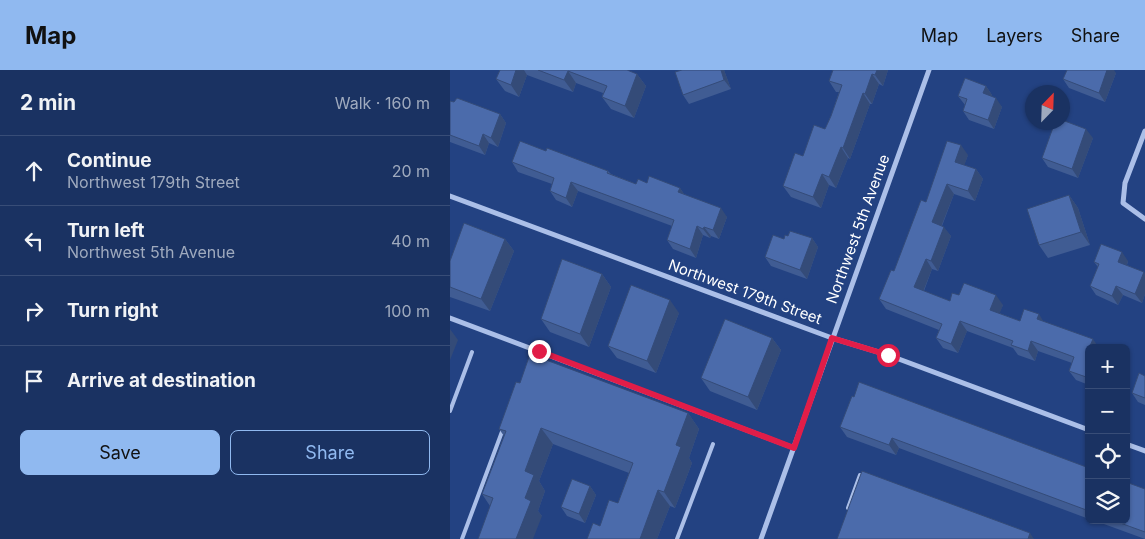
<!DOCTYPE html>
<meta charset="utf-8">
<style>
body{margin:0;font-family:Inter,sans-serif;background:#233a68;color:#f1f3f6}
.controls{position:absolute;right:15px;bottom:15px;display:grid;overflow:hidden;border-radius:8px;box-shadow:0 1px 4px #0004}
.controls button{width:45px;height:45px;display:grid;place-items:center;padding:0;border:0;border-bottom:1px solid #384d77;background:#1a3262;color:#f1f3f6;font:25px sans-serif}
.compass{position:absolute;left:575px;top:15px;width:45px;height:45px;border-radius:50%;background:#1a3262;box-shadow:0 1px 4px #0004;rotate:23deg}
.stop{position:absolute;width:15px;height:15px;margin:-11px;border:4px solid #e11d48;border-radius:50%;background:#fff}
.stop.end{background:#e11d48;border-color:#fff;box-shadow:0 1px 5px #0008}
.list{margin:0;padding:0;list-style:none}
h2{display:flex;justify-content:space-between;align-items:center;height:65px;margin:0;padding:0 20px;font-size:21px}
h2 small{font-size:16px;font-weight:400;color:#9faabe}
.list li{display:grid;grid-template-columns:32px 1fr auto;gap:15px;align-items:center;box-sizing:border-box;height:70px;padding:0 20px;border-top:1px solid #384d77}
.list b{display:block;font-size:19px;white-space:nowrap}
.list p{margin:0;font-size:16px;white-space:nowrap;color:#9faabe}
.list em{font-size:16px;font-style:normal;color:#9faabe}
.actions{display:flex;gap:10px;padding:15px 20px}
.actions a{flex:1;padding:11px 0;border:1px solid #90b9f0;border-radius:8px;text-align:center;font-size:18px;color:#90b9f0}
.actions .main{background:#90b9f0;color:#111}
.icon{flex:none;width:28px;height:28px;fill:none;stroke:currentColor;stroke-width:2;stroke-linecap:round;stroke-linejoin:round}
.map{position:relative;flex:none;width:695px;height:469px;overflow:hidden}
header{display:flex;align-items:center;gap:30px;box-sizing:border-box;height:70px;padding:0 25px;background:#90b9f0;color:#111}
header strong{font-size:24px}
nav{display:flex;gap:28px;margin-inline-start:auto;font-size:18px}
main{display:flex}
aside{flex:1;background:#1a3262}
.map>svg:first-child{display:block}
.lines{fill:none;stroke-linecap:round;stroke-linejoin:round}
.lane{stroke:#abbfe8;stroke-width:4}
.street{stroke:#abbfe8;stroke-width:5}
.wall{fill:#405c93}
.shaded-wall{fill:#344b78}
.building{fill:#4b6bab;stroke:#344b78}
.route{stroke:#e11d48;stroke-width:6}
.labels{text-anchor:middle;stroke-width:4.5;stroke-linejoin:round;paint-order:stroke}
.street-label{font-size:15px;fill:#fff;stroke:#234282}
</style>
<header>
<strong>Map</strong>
<nav><a>Map</a><a>Layers</a><a>Share</a></nav>
</header>
<main>
<aside>
<h2>2 min<small>Walk · 160 m</small></h2>
<ul class="list">
<li><svg class="icon" aria-label="ahead" viewBox="0 0 24 24"><path d="M12 20V5M6 11l6-6 6 6"/></svg><div><b>Continue</b><p>Northwest 179th Street</p></div><em>20 m</em></li>
<li><svg class="icon" aria-label="left" viewBox="0 0 24 24"><path d="M17 20v-9H6M10 6l-5 5 5 5"/></svg><div><b>Turn left</b><p>Northwest 5th Avenue</p></div><em>40 m</em></li>
<li><svg class="icon" aria-label="right" viewBox="0 0 24 24"><path d="M7 20v-9h11M14 6l5 5-5 5"/></svg><div><b>Turn right</b></div><em>100 m</em></li>
<li><svg class="icon" aria-label="arrive" viewBox="0 0 24 24"><path d="M6 21V4h12l-3 4 3 4H6"/></svg><div><b>Arrive at destination</b></div></li>
</ul>
<div class="actions"><a class="main">Save</a><a>Share</a></div>
</aside>
<div class="map">
<svg width="695" height="469" viewBox="0 0 695 469">
<rect width="100%" height="100%" fill="#234282"/>
<g class="lines">
<path class="lane" d="M0,341l22,-59
M398,438l12,-33 5,2
M12,469l41,-110
M227,469l36,-95"/>
<path class="street" d="M695,61l-20,52 -2,20 22,16
M0,126l382,142 56,17 201,75
M0,248l344,130
M676,374l19,7
M311,469l168,-469"/>
</g>
<path class="wall" d="M50,0h127l10,4 9,12 -12,32 -23,-9 -9,-12 1,-4 -27,-10 -3,9 -46,-17 -8,22 -14,-6 -9,-12z
M274,0l7,19 -42,15 -6,-9z
M438,0l-5,16 -4,-2 -7,20h-2l-20,55 -2,-1 -12,30 -7,-3 -8,23 -30,-11 -8,-11 20,-30 22,-27 6,-13 8,-24h-3l-7,-11 14,-10z
M666,3l-11,29 -36,-14 -6,-9z
M536,16l6,9 -1,1 11,11 -8,22 -25,-9 -6,-9 2,-6 -7,-9z
M0,31l50,13 6,9 -8,24 -9,-4 -4,12 -35,-13z
M643,68l-15,40 -30,-11 -6,-9z
M96,81l62,20 3,3 25,10 11,-1 33,5 4,6 43,23 -8,22 -8,-3 -1,2 -7,-3 -7,23 -23,-9 -6,-9 5,-14 -94,-35 -6,16 -16,-7 -6,-9 2,-7 -34,-12 -6,-10z
M518,85l-4,10 12,4 7,10 -8,22 -21,-7 -12,32 9,10 -13,35 -6,-2 -8,22 26,10 9,-6 44,10 -4,8 21,8 24,1 45,26v37l-13,-5 -7,-9 3,-8 -34,-12 -3,10 -17,-6 -5,-7 -46,-17 -9,22 -15,-5 -7,-10 3,-8 -53,-21 -7,-10 15,-28 32,-69z
M619,125l9,13 12,37 -42,13 -9,-13z
M338,166l24,2 6,9 -11,32 -36,-13 -6,-9 19,-18z
M55,169l9,12 -24,60 -40,-14v-10z
M678,191l-1,4 18,9v20l-3,9 -19,-8 -5,10 -22,-10 -6,-9 8,-19 -4,-5z
M152,204l9,13 -22,60 -39,-15 -9,-13z
M229,243l-23,60 -39,-15 -9,-12z
M322,268l9,12 -24,60 -47,-19 -9,-13z
M695,306v29l-7,-3 -6,-9z
M70,313l168,30 11,16 -10,29 3,5 -17,45 -5,-2 -13,33h-70l13,-13 18,-23 11,-30 -76,-29 -14,37 6,10 -7,20 4,5 -52,-10 -8,-12 22,-58 -5,-7z
M390,357l249,41v51l-190,-71 -3,7 -49,-18z
M140,416l6,9 -11,28 -18,-7 -6,-9z
M695,419v50l-52,-19h33z"/>
<path class="shaded-wall" d="M66,0h8l3,5 -8,22 -8,-12z
M271,0h3l7,19 -7,-9z
M427,0h11l-5,16 -8,-11z
M657,0h7l2,3 -11,29 -6,-9z
M118,1l8,12 -3,9 -9,-12z
M187,4l9,12 -12,32 -9,-12z
M422,4l7,10 -7,20 -7,-10z
M536,16l6,9 -3,7 -6,-9z
M413,23l7,11 -20,55 -7,-11z
M546,28l6,9 -8,22 -6,-9z
M50,44l6,9 -8,24 -7,-9z
M636,59l7,9 -15,40 -6,-9z
M33,64l6,9 -4,12 -6,-9z
M511,75l7,10 -6,17 -7,-10z
M391,77l7,11 -12,30 -7,-11z
M526,99l7,10 -8,22 -7,-10z
M372,104l7,11 -8,23 -8,-11z
M121,112l7,9 -6,16 -6,-9z
M497,114l7,10 -15,38 -7,-10z
M230,118l6,9 -8,-5z
M619,125l9,13 12,37 -9,-13z
M271,138l6,9 -8,22 -6,-9z
M247,156l6,9 -7,23 -6,-9z
M254,157l7,9 -1,2 -7,-9z
M494,157l7,9 -13,35 -7,-10z
M362,168l6,9 -11,32 -7,-9z
M55,169l9,12 -24,60 -9,-12z
M672,182l6,9 -3,10 -7,-9z
M476,189l6,10 -11,28 -7,-10z
M694,202l1,2v20l-3,9 -7,-9z
M152,204l9,13 -22,60 -9,-13z
M666,216l7,9 -5,10 -6,-9z
M546,225l7,10 -6,15 -7,-10z
M220,230l9,13 -23,60 -9,-12z
M589,244l6,10 -8,-5z
M510,251l7,10 -9,22 -7,-9z
M0,259l8,11 -8,20z
M322,268l9,12 -24,60 -9,-13z
M643,269l6,9h-8l-1,-2z
M581,271l7,10 -3,10 -7,-10z
M238,343l11,16 -10,29 3,5 -17,45 -11,-16 12,-47z
M91,358l12,16 -14,37 6,10 -7,20 4,5 -9,23h-17l9,-68z
M442,368l7,10 -3,7 -7,-10z
M140,416l6,9 -11,28 -6,-9z
M208,420l12,16 -13,33h-17z
M580,463l4,6h-6z"/>
<path class="building" d="M50,0h16l-5,15 -15,-6z
M88,0h89l10,4 -12,32 -23,-9 5,-11 -39,-15 -4,9z
M232,0h39l3,10 -41,15 -8,-23z
M383,0h44l-2,5 -3,-1 -7,20 -2,-1 -20,55 -2,-1 -12,30 -7,-3 -9,23 -30,-11 12,-33 8,3 11,-31 11,4 6,-13 11,-31 -13,-4z
M617,0h40l-8,23 -36,-14z
M515,8l21,8 -3,7 13,5 -8,22 -25,-9 4,-12 -9,-3z
M7,28l43,16 -9,24 -8,-4 -4,12 -29,-11v-34l4,1z
M612,50l24,9 -14,40 -30,-11 13,-36h7z
M70,71l26,10 1,-3 61,23 -1,2 29,11 2,-5 9,4 2,-7 31,12 -2,4 43,16 -8,22 -9,-3 -1,2 -6,-3 -7,23 -23,-9 7,-20 -103,-38 -5,16 -16,-7 4,-13 -42,-16z
M497,71l14,4 -6,17 21,7 -8,22 -21,-7 -15,38 12,5 -13,34 -5,-2 -12,28 36,14 2,-8 7,2 5,-12 32,12 -6,15 30,11 4,-12 15,5 -2,5 56,20 -3,7 5,2h-6v30l-20,-7 5,-14 -43,-16 -3,10 -17,-6 2,-4 -53,-20 -9,23 -15,-6 6,-14 -63,-25 12,-29 3,1 27,-71 5,2z
M619,125l12,37 -42,13 -12,-36z
M14,153l41,16 -24,60 -31,-12v-26z
M340,161l22,7 -12,32 -35,-13 8,-22 11,4 1,-4 3,1z
M651,174l21,8 -4,10 26,10 -9,22 -19,-8 -4,10 -22,-10 9,-22 -5,-2z
M112,189l40,15 -22,60 -39,-15z
M181,215l39,15 -23,61 -39,-15z
M275,249l47,19 -24,59 -47,-19z
M80,284l158,59 -12,32 5,2 -17,45 -6,-2 -18,49h-53l6,-16 7,3 9,-26 9,3 15,-40 -92,-35 -16,43 9,4 -9,23 6,3 -15,38h-38l15,-41 -11,-4 24,-63 -7,-2 17,-47 4,1z
M689,303l6,3v22l-13,-5z
M409,312l230,86v43l-197,-73 -3,7 -49,-18 12,-31 2,1z
M412,401l168,62 -2,6h-191z
M122,409l18,7 -11,28 -18,-7z
M676,412l19,7v43l-33,-12h14z"/>
<g class="lines">
<path class="route" d="M89,281l255,97 38,-110 56,17"/>
</g>
<g class="labels">
<g class="street-label">
<text transform="translate(408 159) rotate(-70)" y="5">Northwest 5th Avenue</text>
<text transform="translate(295 222) rotate(20)" y="5">Northwest 179th Street</text>
</g>
</g>
</svg>
<div class="controls">
<button>+</button>
<button>−</button>
<button><svg class="icon" aria-label="locate" viewBox="0 0 24 24"><circle cx="12" cy="12" r="6"/><path d="M12 2v4M12 18v4M2 12h4M18 12h4"/></svg></button>
<button><svg class="icon" aria-label="layers" viewBox="0 0 24 24"><path d="M12 4l9 5-9 5-9-5zM3 14l9 5 9-5"/></svg></button>
</div>
<svg class="compass" viewBox="-18 -18 36 36"><path d="M0-13l5 13h-10z" fill="#e53935"/><path d="M0 13l5-13h-10z" fill="#9faabe"/></svg>
<div class="stop" style="left:438px;top:285px"></div>
<div class="stop end" style="left:89px;top:281px"></div>
</div>
</main>
